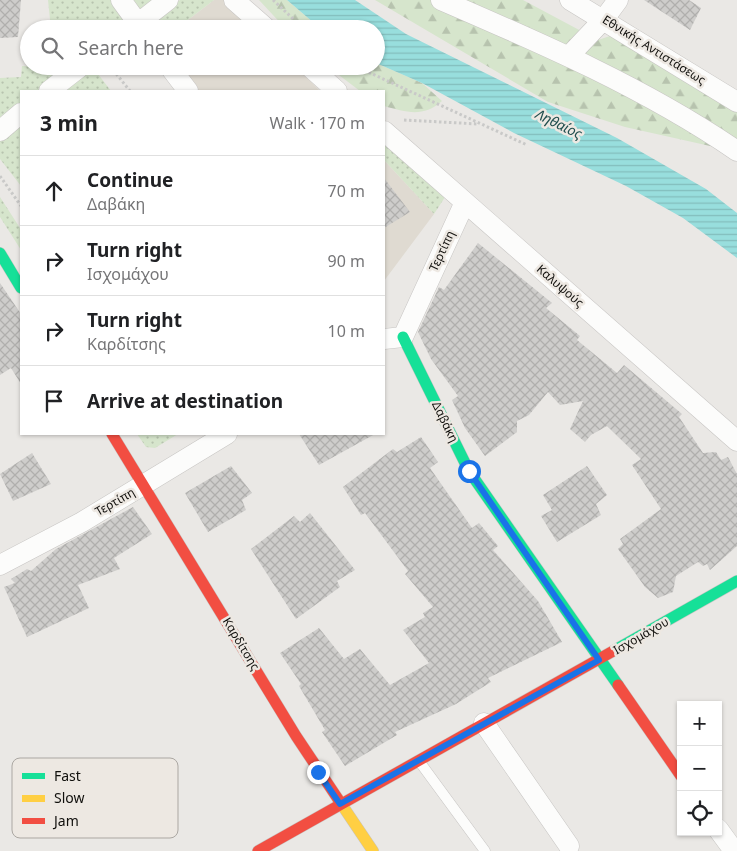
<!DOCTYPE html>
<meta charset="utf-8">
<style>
body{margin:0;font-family:"Noto Sans",sans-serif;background:#f6f6f6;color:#202124}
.controls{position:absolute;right:15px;bottom:15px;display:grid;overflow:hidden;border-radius:0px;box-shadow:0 1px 4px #0004}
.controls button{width:45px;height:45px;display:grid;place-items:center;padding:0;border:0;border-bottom:1px solid #e0e0e0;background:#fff;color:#202124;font:25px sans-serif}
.stop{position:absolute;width:15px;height:15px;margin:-11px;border:4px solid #1a73e8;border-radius:50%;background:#fff}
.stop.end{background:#1a73e8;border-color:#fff;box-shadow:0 1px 5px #0008}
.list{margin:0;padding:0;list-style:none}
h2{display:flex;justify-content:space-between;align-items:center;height:65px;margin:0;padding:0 20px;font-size:21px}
h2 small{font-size:16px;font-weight:400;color:#757577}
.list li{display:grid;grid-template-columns:32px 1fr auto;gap:15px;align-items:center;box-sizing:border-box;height:70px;padding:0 20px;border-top:1px solid #e0e0e0}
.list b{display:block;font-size:19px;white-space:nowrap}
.list p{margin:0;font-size:16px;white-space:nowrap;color:#757577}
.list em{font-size:16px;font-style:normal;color:#757577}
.icon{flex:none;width:28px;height:28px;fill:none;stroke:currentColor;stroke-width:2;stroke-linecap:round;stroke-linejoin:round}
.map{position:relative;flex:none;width:737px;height:851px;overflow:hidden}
.search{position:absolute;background:#fff;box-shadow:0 1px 4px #0004;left:20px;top:20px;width:365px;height:55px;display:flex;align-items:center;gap:12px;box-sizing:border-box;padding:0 18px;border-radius:28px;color:#757577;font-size:19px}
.panel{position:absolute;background:#fff;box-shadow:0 1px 4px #0004;left:20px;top:90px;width:365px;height:345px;border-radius:0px}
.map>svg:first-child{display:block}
.built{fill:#dfdad1}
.grass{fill:url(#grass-dots)}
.forest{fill:url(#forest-firs)}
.water{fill:url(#water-rules)}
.building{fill:url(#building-cross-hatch)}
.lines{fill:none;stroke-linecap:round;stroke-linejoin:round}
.lane-casing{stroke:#c7c5c3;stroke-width:11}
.street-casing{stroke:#c7c5c3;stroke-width:21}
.fast-casing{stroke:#c7c5c3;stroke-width:12}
.slow-casing{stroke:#c7c5c3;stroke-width:12}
.jam-casing{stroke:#c7c5c3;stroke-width:12}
.path{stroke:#c9c9c8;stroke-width:3;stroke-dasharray:2.5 2.5;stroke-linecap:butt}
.lane{stroke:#fcfcfb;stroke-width:10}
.street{stroke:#fcfcfb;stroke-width:20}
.fast{stroke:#16e098;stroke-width:11}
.slow{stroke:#ffcf43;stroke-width:11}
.jam{stroke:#f24e42;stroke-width:11}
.route{stroke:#1a73e8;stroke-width:6}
.labels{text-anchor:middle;stroke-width:5;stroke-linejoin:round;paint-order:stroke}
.street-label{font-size:12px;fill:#11100d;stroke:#ede8e2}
.water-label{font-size:14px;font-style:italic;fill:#204e4e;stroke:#ede8e2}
.key{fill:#ede8e2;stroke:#aba7a2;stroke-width:1}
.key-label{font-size:14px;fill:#11100d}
</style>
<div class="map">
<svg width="737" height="851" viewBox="0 0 737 851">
<defs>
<pattern id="grass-dots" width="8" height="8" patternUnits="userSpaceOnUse" patternTransform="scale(1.25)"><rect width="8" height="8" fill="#d6e5cc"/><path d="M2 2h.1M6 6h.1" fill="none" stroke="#b7c3ae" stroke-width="1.8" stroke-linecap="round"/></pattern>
<pattern id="forest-firs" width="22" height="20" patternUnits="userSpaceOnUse" patternTransform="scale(1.25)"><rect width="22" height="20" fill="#d6e5cc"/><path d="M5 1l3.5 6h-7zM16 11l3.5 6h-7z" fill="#b7c3ae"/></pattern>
<pattern id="water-rules" width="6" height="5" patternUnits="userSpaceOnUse" patternTransform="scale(1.25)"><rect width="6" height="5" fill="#98dedd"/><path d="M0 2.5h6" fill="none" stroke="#82bdbc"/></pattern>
<pattern id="building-cross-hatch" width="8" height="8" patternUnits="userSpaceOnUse" patternTransform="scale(1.25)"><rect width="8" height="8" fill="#cecdcb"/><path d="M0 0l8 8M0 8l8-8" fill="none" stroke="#b0afad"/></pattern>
</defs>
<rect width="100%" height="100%" fill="#eae8e5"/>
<path class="built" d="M214,0h11l30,29h-79z
M175,66h121l24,25h-127z
M384,160l50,54 -50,67z"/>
<path class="grass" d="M48,0h113l-37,29h-73z
M180,0h34l-38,29h-27l-3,-4z
M22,66l48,2 -30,23h-19v15l-21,16v-44l21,-1z
M86,69l9,1 16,21h-52z
M21,123v63l-21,-27v-19z
M384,141l63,53 -13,20 -50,-54z
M0,197l20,31 1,-1v23l-21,-33z
M137,434h41l-23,14 -9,-1z"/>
<path class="forest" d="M259,0h28l34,29h-35z
M375,0h148l75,40 18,-6 121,74v44l-112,-25 -77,-25z
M376,63l46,20 20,18c-19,17 -36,11 -58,5v-15h-24l-33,-25h49z"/>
<path class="water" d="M287,0h68l51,34 211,104 89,51 31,24v45l-54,-40 -57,-32 -112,-53 -92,-50 -46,-20v-34h-55z"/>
<path class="building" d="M0,0h21l-3,37 -18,1z
M644,0h45l12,8 -11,22z
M384,178l26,34 -26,16z
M478,243l74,60 -6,5 34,28 -3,4 40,33 7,-8 58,49 -3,3 24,36 13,-1 5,8 7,-3 9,17v72l-27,24 -3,-6 -4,2 -5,-4 -22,14 -3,16 -15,6 -13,-11 -27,-38 5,-5 -3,-5 41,-30 -29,-44 9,-6 -34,-33 -16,9 -6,7 -15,-13 13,-28 -23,4 -12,-13 -19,23 -12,6v11l-32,24 -20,-28 -13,-28 6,-4 -27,-37 -13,-27 21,-45 5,3z
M0,283l21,31v70l-10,-16 -11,7z
M299,434h76l-56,31z
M421,437l17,25 -8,6 42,60 7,-5 19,23 -5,4 45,51 24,41 -74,36 3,4 -35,22 -61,28 2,3 -52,31 -23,-34 3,-2 -26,-44 2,-2 -21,-31 39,-25 25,31 16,-10 30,36 39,-22 -26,-33 22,-13 -2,-4 10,-6 -28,-33 3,-3 -43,-58 -4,2 -18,-28 50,-38 4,3z
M32,453l19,31 -38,17 -13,-27z
M231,466l21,27 -10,7 4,10 -38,22 -23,-39z
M587,466l20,29 -11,9 5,11 -44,27 -16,-26 11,-6 -9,-15z
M133,507l19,27 -38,24 6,11 -42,16 11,23 -62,29 -23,-50 11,-4 -4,-4 16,-10 4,2 25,-22z
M310,513l45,57 -18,11 3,6 -44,32 -45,-70 43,-33 6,6z"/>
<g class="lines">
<g class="lane-casing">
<path id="lane" d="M419,761l66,90"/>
</g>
<g class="street-casing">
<path id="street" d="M121,0l21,29
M234,0l33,29
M441,0c102,44 204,88 296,151
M570,0l167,102
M131,29l37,-29
M569,56l35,-37 14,-19
M169,66l19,25
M309,66l28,25
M49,91l32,-25
M0,131l21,-18
M384,131l353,310
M384,339l19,-2 62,-135
M0,565l82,-43 145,-88
M484,723l85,123
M718,829l16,22"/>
</g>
<g class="fast-casing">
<path id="fast" d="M0,253l21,35
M403,337l66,134 149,214
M615,650l122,-69"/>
</g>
<g class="slow-casing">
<path id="slow" d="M338,799l35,52"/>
</g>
<g class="jam-casing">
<path id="jam" d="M112,434l184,302 42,63
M618,685l63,91
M258,851l357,-201"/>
</g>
<path class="path" d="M273,0l31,29
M110,66l20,25
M355,66l172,79
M404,120l74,4
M0,176l21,30"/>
<use href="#lane" class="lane"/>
<use href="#street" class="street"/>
<use href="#fast" class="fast"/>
<use href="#slow" class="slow"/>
<use href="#jam" class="jam"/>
</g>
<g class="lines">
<path class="route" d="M318,772l22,32 259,-144 -130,-189"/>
</g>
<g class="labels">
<g class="street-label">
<text transform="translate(654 50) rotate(32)" y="4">Εθνικής Αντιστάσεως</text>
<text transform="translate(442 251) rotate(-65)" y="4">Τερτίπη</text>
<text transform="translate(560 286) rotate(41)" y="4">Καλυψούς</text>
<text transform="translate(445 422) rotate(64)" y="4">Δαβάκη</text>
<text transform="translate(115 502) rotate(-30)" y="4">Τερτίπη</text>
<text transform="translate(641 636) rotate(-30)" y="4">Ισχομάχου</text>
<text transform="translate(241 644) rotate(59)" y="4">Καρδίτσης</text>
</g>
<g class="water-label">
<text transform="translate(559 124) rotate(26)" y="5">Ληθαίος</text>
</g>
</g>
<rect x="12" y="758" width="166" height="80" rx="8" class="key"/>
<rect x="22" y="773" width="23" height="6" fill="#16e098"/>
<rect x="22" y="795" width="23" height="7" fill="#ffcf43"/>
<rect x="22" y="818" width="23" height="6" fill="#f24e42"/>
<g class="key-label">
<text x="54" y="781">Fast</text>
<text x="54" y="803">Slow</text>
<text x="54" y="826">Jam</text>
</g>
</svg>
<div class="controls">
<button>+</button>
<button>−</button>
<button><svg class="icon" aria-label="locate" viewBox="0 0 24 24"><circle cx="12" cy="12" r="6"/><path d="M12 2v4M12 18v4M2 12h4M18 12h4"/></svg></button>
</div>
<div class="stop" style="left:469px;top:471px"></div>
<div class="stop end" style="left:318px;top:772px"></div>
<div class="search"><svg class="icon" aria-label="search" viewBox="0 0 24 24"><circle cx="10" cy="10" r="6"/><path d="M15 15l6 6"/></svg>Search here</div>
<section class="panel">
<h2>3 min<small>Walk · 170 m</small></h2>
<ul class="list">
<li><svg class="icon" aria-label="ahead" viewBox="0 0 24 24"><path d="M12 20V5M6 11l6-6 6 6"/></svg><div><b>Continue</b><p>Δαβάκη</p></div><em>70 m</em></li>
<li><svg class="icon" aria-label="right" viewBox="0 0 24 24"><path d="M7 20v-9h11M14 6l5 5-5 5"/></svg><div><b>Turn right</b><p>Ισχομάχου</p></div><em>90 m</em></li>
<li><svg class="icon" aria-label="right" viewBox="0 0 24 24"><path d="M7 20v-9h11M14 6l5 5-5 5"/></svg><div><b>Turn right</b><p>Καρδίτσης</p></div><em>10 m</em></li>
<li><svg class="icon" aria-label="arrive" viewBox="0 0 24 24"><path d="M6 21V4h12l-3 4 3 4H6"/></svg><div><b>Arrive at destination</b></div></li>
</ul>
</section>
</div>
